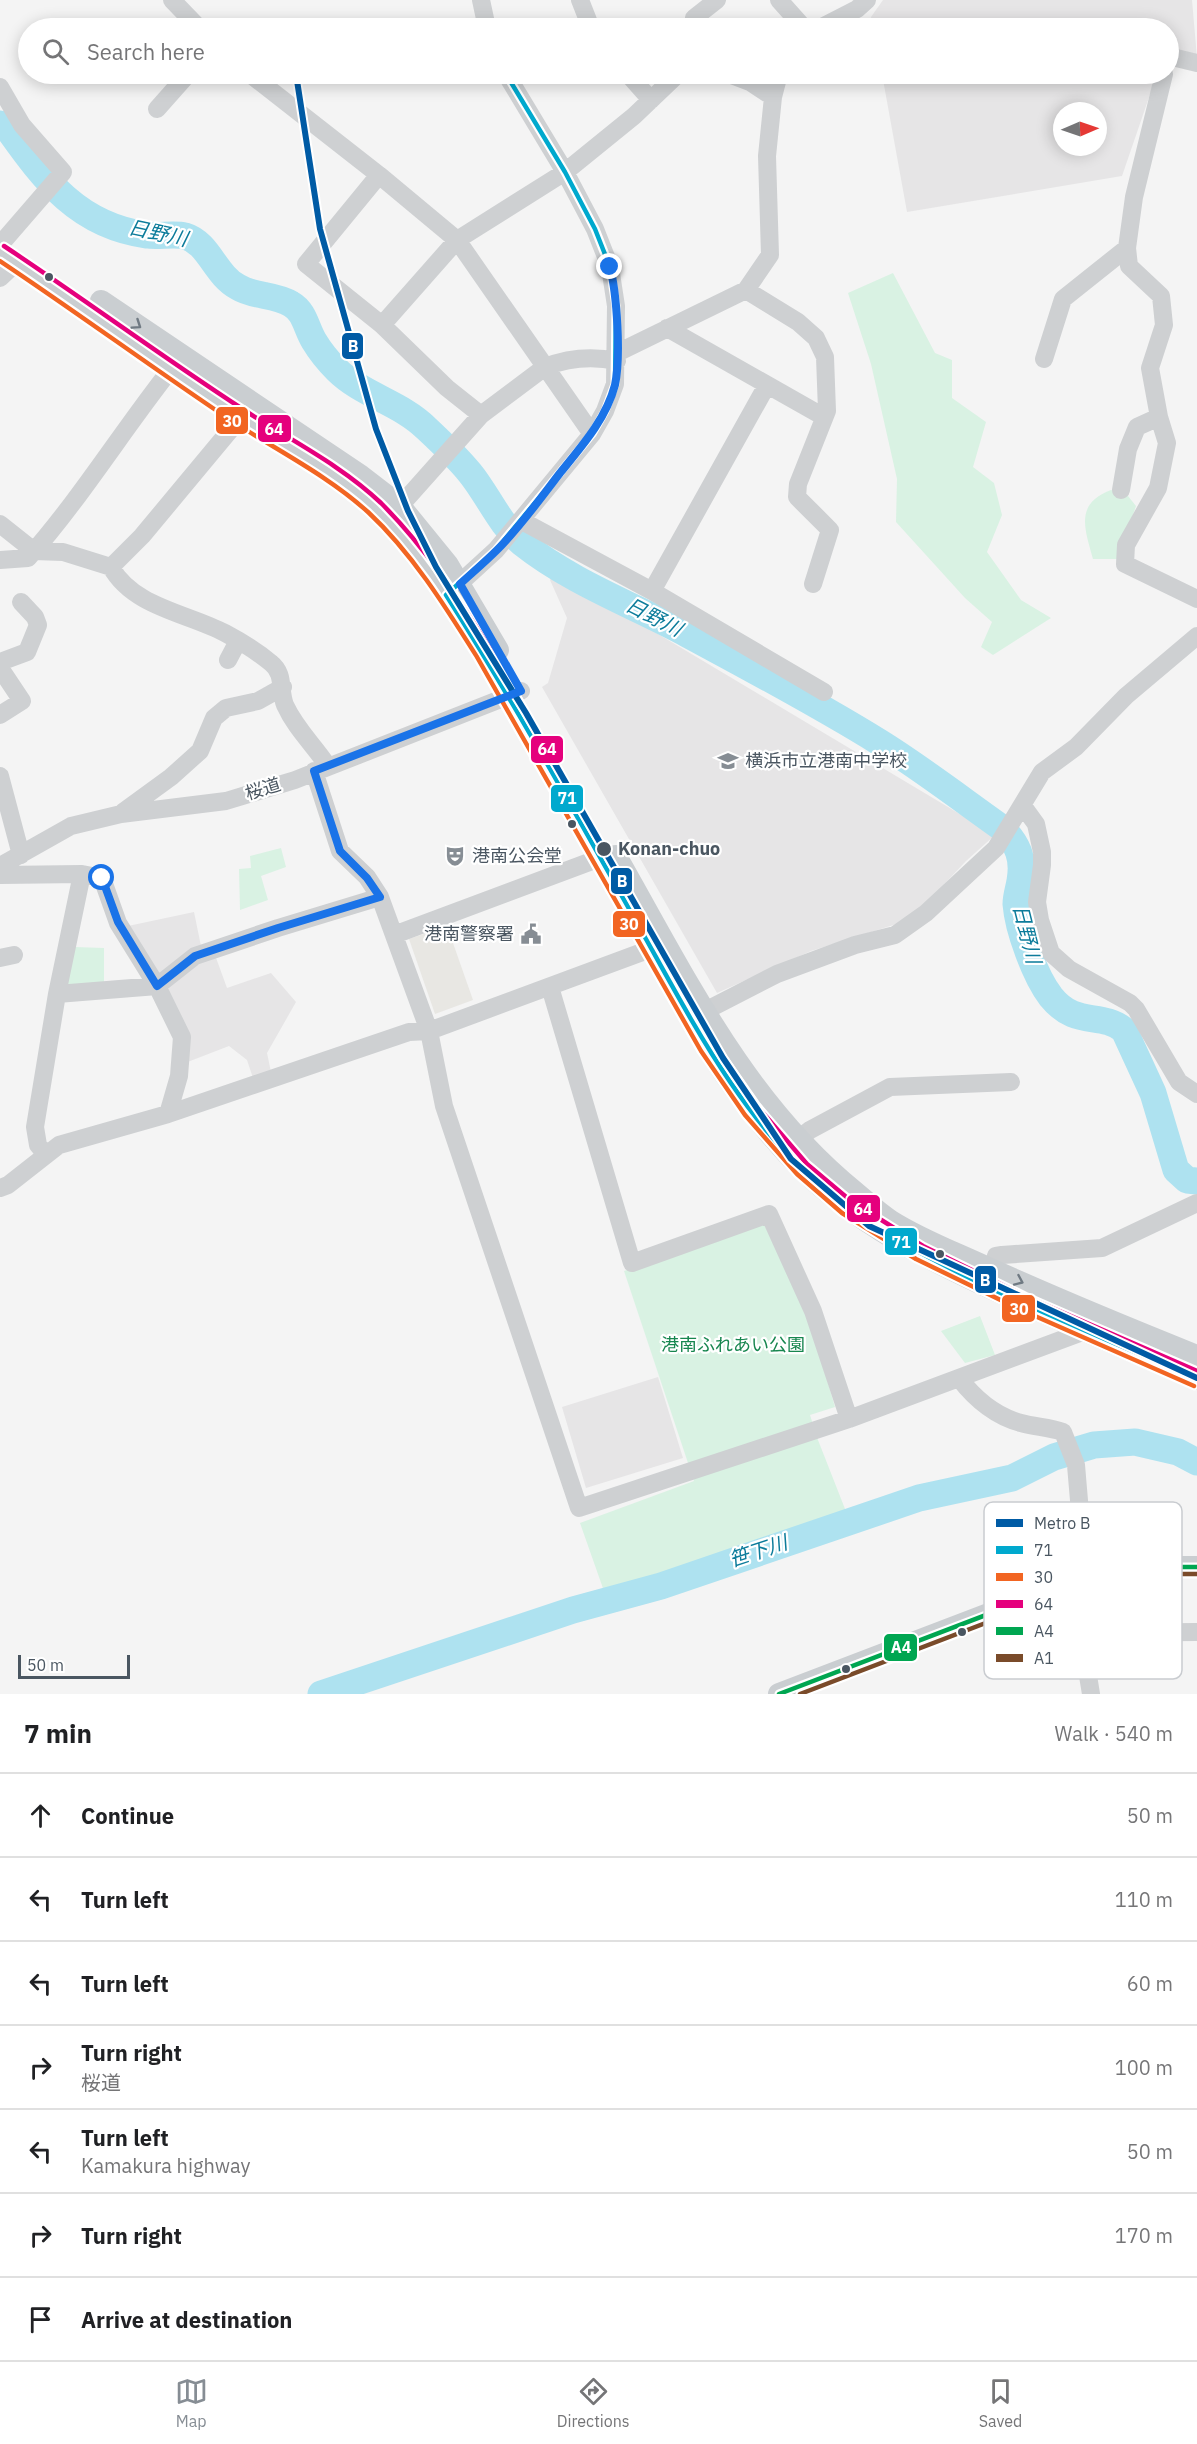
<!DOCTYPE html>
<meta charset="utf-8">
<style>
body{margin:0;font-family:"IBM Plex Sans","Noto Sans JP",sans-serif;background:#f6f6f6;color:#202124}
.compass{position:absolute;left:1053px;top:102px;width:54px;height:54px;border-radius:50%;background:#fff;box-shadow:0 3px 15px #0003;rotate:88deg}
.scale{position:absolute;left:18px;bottom:15px;width:112px;box-sizing:border-box;padding-left:6px;border:3px solid #4a5661;border-top:0;font-size:16px;line-height:21px;white-space:nowrap;color:#4a5661;-webkit-text-stroke:4px #fff;paint-order:stroke}
.stop{position:absolute;width:18px;height:18px;margin:-14px;border:4px solid #1a73e8;border-radius:50%;background:#fff}
.stop.end{background:#1a73e8;border-color:#fff;box-shadow:0 2px 6px #0008}
.list{margin:0;padding:0;list-style:none}
h2{display:flex;justify-content:space-between;align-items:center;height:78px;margin:0;padding:0 24px;font-size:26px}
h2 small{font-size:20px;font-weight:400;color:#757577}
.list li{display:grid;grid-template-columns:39px 1fr auto;gap:18px;align-items:center;box-sizing:border-box;height:84px;padding:0 24px;border-top:2px solid #e0e0e0}
.list b{display:block;font-size:22px;white-space:nowrap}
.list p{margin:0;font-size:20px;white-space:nowrap;color:#757577}
.list em{font-size:20px;font-style:normal;color:#757577}
.icon{flex:none;width:33px;height:33px;fill:none;stroke:currentColor;stroke-width:2;stroke-linecap:round;stroke-linejoin:round}
.map{position:relative;flex:none;width:1197px;height:1694px;overflow:hidden}
.search{position:absolute;background:#fff;box-shadow:0 3px 15px #0003;left:18px;right:18px;top:18px;height:66px;display:flex;align-items:center;gap:15px;box-sizing:border-box;padding:0 21px;border-radius:33px;color:#757577;font-size:22px}
.sheet{height:666px;background:#fff}
nav{display:flex;justify-content:space-around;align-items:center;box-sizing:border-box;height:84px;border-top:2px solid #e0e0e0;background:#fff;font-size:16px;color:#757577}
nav a{display:grid;justify-items:center;gap:3px}
nav .on{color:#868d94}
.map>svg:first-child{display:block}
.commercial{fill:#e8e7e3}
.education{fill:#e6e5e6;fill-rule:evenodd}
.green{fill:#d9f2e3}
.lines{fill:none;stroke-linecap:round;stroke-linejoin:round}
.river{stroke:#aee2f0;stroke-width:27}
.minor{stroke:#ced0d2;stroke-width:18}
.major{stroke:#caced1;stroke-width:22}
.bus-1-casing{stroke:#fff;stroke-width:9}
.bus-2-casing{stroke:#fff;stroke-width:9}
.bus-3-casing{stroke:#fff;stroke-width:9}
.bus-4-casing{stroke:#fff;stroke-width:9}
.bus-5-casing{stroke:#fff;stroke-width:9}
.bus-1{stroke:#00a9ce;stroke-width:4.5}
.bus-2{stroke:#f26522;stroke-width:4.5}
.bus-3{stroke:#e5007d;stroke-width:4.5}
.bus-4{stroke:#00a651;stroke-width:4.5}
.bus-5{stroke:#7a4b2a;stroke-width:4.5}
.metro-1-casing{stroke:#fff;stroke-width:10}
.metro-1{stroke:#005ba5;stroke-width:6}
.oneway{stroke:#707a83}
.route{stroke:#1a73e8;stroke-width:8}
.bus-dot{fill:#4a5661;stroke:#fff;stroke-width:2}
.labels{text-anchor:middle;stroke-width:4.5;stroke-linejoin:round;paint-order:stroke}
.poi-label{font-size:18px;fill:#4a5661;stroke:#fff;text-anchor:start}
.street-label{font-size:18px;fill:#4a5661;stroke:#fff}
.stop-label{font-size:18px;font-weight:bold;fill:#4a5661;stroke:#fff;text-anchor:start}
.park-label{font-size:18px;fill:#17864f;stroke:#fff}
.water-label{font-size:20px;font-style:italic;fill:#0c7c9b;stroke:#fff}
.key{fill:#fff;stroke:#c9ccd0;stroke-width:1.5}
.key-label{font-size:16px;fill:#4a5661}
.line-badge{stroke:#fff;stroke-width:2}
.badge-label{font-size:16px;text-anchor:middle;font-weight:bold;fill:#fff}
</style>
<div class="map">
<svg width="1197" height="1694" viewBox="0 0 1197 1694">
<rect width="100%" height="100%" fill="#f4f4f4"/>
<path class="commercial" d="M447,926l26,74 -38,14 -26,-75z"/>
<path class="education" d="M883,0h309l5,58 -28,-6 -1,-24h-295l-2,-11z
M882,74h275l-35,102 -215,36zM1062,111h36v36h-36z
M554,572l441,263 -29,26 -44,47 -16,13 -95,30 -94,42 -175,-306 6,-4 19,-65 -17,-38z
M194,912l8,39 -43,27 -31,-52z
M215,955l12,33 44,-15 25,29 -29,51 4,19 -18,6 -6,-18 -18,-14 -44,17 -21,-74 36,-28z
M658,1377l25,81 -97,30 -24,-81z"/>
<path class="green" d="M893,273l42,80 17,7v38l34,24 -13,45 21,16 8,32 -15,37 34,48 30,18 -58,37 -12,-8 11,-25 -27,-24 -69,-76 1,-43 -26,-115 -23,-71z
M1111,490l17,6 8,10 -18,53h-25c-8,-30 -19,-55 18,-69z
M281,848l5,19 -25,9 7,24 -28,10 -1,-41 12,-1 -1,-12z
M75,947l29,1v34l-38,6z
M763,1222l45,93 27,92 -25,8 8,25 29,74 -242,80 -25,-71 114,-42 -70,-210z
M980,1316l15,39 -30,8 -24,-32z"/>
<g class="lines">
<path class="river" d="M0,124l8,5c37,52 71,97 139,106 12,2 26,-2 38,1 24,7 30,39 53,51 16,10 37,7 53,17 14,8 15,24 23,37 6,10 15,21 23,29 25,25 64,33 89,58 15,14 31,29 44,45 18,22 30,52 52,70 49,39 111,62 165,91 63,34 131,70 192,108 42,26 82,57 123,86 16,16 22,30 18,53 -1,7 -4,15 -4,23 2,26 19,72 35,93 25,31 49,14 73,33l29,63 23,77 11,10 10,1
M321,1694l252,-84 88,-24 258,-88 93,-20 42,-21 40,-12 41,-3 43,10 19,10"/>
<path class="minor" d="M172,0l27,28
M481,0l6,28
M580,0l11,28
M779,0l25,28
M693,28l1,-10 23,-18
M820,28l37,-19 10,-9
M1168,56l29,7
M250,74l129,101 78,65 135,194
M628,74l23,26
M729,74l21,8 23,15
M0,87l22,38 41,47 -58,67
M157,109l31,-35
M379,175l-73,89 76,61 65,63 34,27
M1127,248l7,-51 30,-123
M0,278l16,-15
M746,290l52,32 18,16 9,19 2,54 -29,73 -1,13 33,33 -17,54
M382,325l75,-85 108,-68 69,-56 44,-42
M667,328l157,89
M617,353l129,-63 24,-35 -3,-99 6,-59 6,-23
M1044,359l19,-60 64,-51 2,18 32,30 3,29 -14,43 9,49 8,26 -9,45 -32,57 -1,19 72,35
M1121,490l7,-41 9,-22 22,-10
M400,506l81,-91 64,-48c23,-9 48,-11 72,-6
M522,521l130,70 172,101
M0,524l34,27 29,1 48,15c22,40 76,46 114,66 15,8 33,19 46,30 14,11 8,27 14,42 11,24 28,39 42,60
M0,560l28,-2c53,-60 94,-127 143,-189
M111,567l31,-31 99,-119
M652,591l115,-206
M449,593l47,-43 96,-116 13,-23 10,-27 1,-78 -6,-39 -15,-38 -30,-57 -59,-98
M228,660l10,-19
M0,662l27,-10 11,-27 -3,-8 -14,-15
M0,668l22,33 -22,14
M314,771l26,80 27,26 13,20 49,134 15,75 135,402 270,-89 244,-91
M0,776l21,79
M1023,806l13,18 6,28v13l-5,37 3,18 11,33 18,16 61,34 6,6 43,73 18,12
M123,812l48,-35 29,-26 14,-33 12,-10 32,-7 25,-14
M0,866l71,-40 50,-12 105,-13 69,-21 226,-89
M0,875l82,-1 20,4 16,45 39,63 25,51 -3,39 -11,38
M394,935l206,-77
M0,958l14,-3
M550,987l82,276 137,-49 44,97 36,108
M57,994l100,-8 38,-30 83,-28 102,-31
M705,1011l72,-37 78,-29 40,-10 31,-22 70,-65 46,-76 34,-25 50,-51 71,-60
M797,1140l13,-10 80,-43 121,-5
M46,1155l-8,-10 -3,-18 22,-133 25,-120
M0,1188l8,-3 51,-40 109,-31 241,-82 20,-1 235,-87
M992,1270l4,-14 6,-1 100,-7 95,-45
M959,1378c16,21 36,38 62,45 14,4 28,4 42,9l13,33 5,59 7,52
M1068,1584l13,49 10,61
M1017,1604l4,11 10,53 53,-17
M1081,1633l116,-1"/>
<path class="major" d="M0,252c81,53 159,111 239,164 46,30 96,54 136,92 69,68 115,156 162,239 57,100 113,201 170,300 28,44 58,85 95,122 56,55 125,90 195,122 66,31 133,59 200,88
M101,301l260,175 39,30 48,59 50,85
M616,856c69,121 129,247 239,336 12,10 23,21 36,29 30,19 65,32 97,47 69,31 139,60 209,88
M779,1694l309,-118 70,-9h39"/>
<g class="bus-1-casing">
<path id="bus-1" d="M446,595c68,107 129,218 191,328 53,94 103,196 188,267 54,45 117,75 180,105 64,29 128,56 192,84
M446,595l50,-45 96,-116 13,-23 10,-27 1,-78 -6,-39 -15,-38 -30,-57 -59,-98"/>
</g>
<g class="bus-2-casing">
<path id="bus-2" d="M0,261c78,52 154,108 232,160 46,30 95,54 136,91 44,41 77,94 109,145l224,394 44,64 52,59 45,39 74,46 103,50 175,77"/>
</g>
<g class="bus-3-casing">
<path id="bus-3" d="M4,246c80,53 157,110 237,162 47,31 99,56 140,95 43,43 77,94 109,146l223,394 44,63 50,58 44,37 72,45 102,50 172,75"/>
</g>
<g class="bus-4-casing">
<path id="bus-4" d="M779,1694l309,-118 70,-9h39"/>
</g>
<g class="bus-5-casing">
<path id="bus-5" d="M800,1694l290,-111 68,-9h39"/>
</g>
<use href="#bus-1" class="bus-1"/>
<use href="#bus-2" class="bus-2"/>
<use href="#bus-3" class="bus-3"/>
<use href="#bus-4" class="bus-4"/>
<use href="#bus-5" class="bus-5"/>
<g class="metro-1-casing">
<path id="metro-1" d="M296,74l24,155 56,200 32,82 28,56 90,146 197,345 68,101 78,67 328,152"/>
</g>
<use href="#metro-1" class="metro-1"/>
</g>
<defs><path id="oneway-chevron" d="M-2-3.5L2.5 0L-2 3.5" fill="none" stroke-width="1.6" stroke-linecap="round" stroke-linejoin="round" transform="scale(1.5)"/></defs>
<g class="oneway">
<use href="#oneway-chevron" transform="translate(137 325) rotate(34)"/>
<use href="#oneway-chevron" transform="translate(1019 1281) rotate(24)"/>
</g>
<g class="lines">
<path class="route" d="M102,878l16,44 39,64 38,-30 83,-28 102,-31 -13,-19 -27,-27 -26,-80 207,-80 -61,-107c12,-11 25,-22 37,-34 23,-23 43,-51 63,-77 22,-27 46,-54 55,-88 6,-29 2,-90 -5,-118"/>
</g>
<defs>
<g id="school-bare" transform="scale(1.62)"><path d="M0-5L7-2L0 1L-7-2ZM-4 1L0 2.5L4 1V4Q0 6-4 4Z" fill="#868d94" stroke="#fff" stroke-width="2.5" paint-order="stroke"/></g>
<g id="theatre-bare" transform="scale(1.62)"><path d="M-5-5.5Q0-4 5-5.5V0Q5 5 0 6Q-5 5-5 0ZM-3.3-2.5H-1v1.5H-3.3ZM1-2.5H3.3v1.5H1ZM-2.8 1Q0 5.5 2.8 1Z" fill="#868d94" stroke="#fff" stroke-width="2.5" paint-order="stroke"/></g>
<g id="civic-bare" transform="scale(1.62)"><path d="M-.6-6.5H3V-4.5H.6V-3L4-1V1h2V6H-6V1h2V-1L-.6-3ZM-1.2 2.5V6h2.4V2.5Z" fill="#868d94" stroke="#fff" stroke-width="2.5" paint-order="stroke"/></g>
</defs>
<g fill-rule="evenodd">
<use href="#school-bare" x="728" y="761"/>
<use href="#theatre-bare" x="455" y="856"/>
<use href="#civic-bare" x="531" y="934"/>
</g>
<g class="bus-dot">
<circle cx="49" cy="277" r="5"/>
<circle cx="572" cy="824" r="5"/>
<circle cx="604" cy="849" r="8"/>
<circle cx="940" cy="1254" r="5"/>
<circle cx="962" cy="1632" r="5"/>
<circle cx="846" cy="1669" r="5"/>
</g>
<g class="labels">
<g class="poi-label">
<text x="745" y="767">横浜市立港南中学校</text>
<text x="472" y="862">港南公会堂</text>
<text x="514" y="940" text-anchor="end">港南警察署</text>
</g>
<g class="street-label">
<text transform="translate(263 789) rotate(-17)" y="6">桜道</text>
</g>
<g class="stop-label">
<text x="618" y="855">Konan-chuo</text>
</g>
<g class="park-label">
<text x="733" y="1351">港南ふれあい公園</text>
</g>
<g class="water-label">
<text transform="translate(158 233) rotate(12)" y="7">日野川</text>
<text transform="translate(654 617) rotate(27)" y="7">日野川</text>
<text transform="translate(1027 934) rotate(76)" y="7">日野川</text>
<text transform="translate(758 1551) rotate(-18)" y="7">笹下川</text>
</g>
</g>
<rect x="984" y="1502" width="198" height="177" rx="9" class="key"/>
<rect x="996" y="1519" width="27" height="8" fill="#005ba5"/>
<rect x="996" y="1546" width="27" height="8" fill="#00a9ce"/>
<rect x="996" y="1573" width="27" height="8" fill="#f26522"/>
<rect x="996" y="1600" width="27" height="8" fill="#e5007d"/>
<rect x="996" y="1627" width="27" height="8" fill="#00a651"/>
<rect x="996" y="1654" width="27" height="8" fill="#7a4b2a"/>
<g class="key-label">
<text x="1034" y="1529">Metro B</text>
<text x="1034" y="1556">71</text>
<text x="1034" y="1583">30</text>
<text x="1034" y="1610">64</text>
<text x="1034" y="1637">A4</text>
<text x="1034" y="1664">A1</text>
</g>
<g class="line-badge">
<rect x="341" y="332" width="23" height="28" rx="6" fill="#005ba5"/>
<rect x="215" y="406" width="34" height="29" rx="6" fill="#f26522"/>
<rect x="257" y="414" width="35" height="29" rx="6" fill="#e5007d"/>
<rect x="530" y="735" width="34" height="29" rx="6" fill="#e5007d"/>
<rect x="550" y="784" width="34" height="29" rx="6" fill="#00a9ce"/>
<rect x="610" y="867" width="23" height="28" rx="6" fill="#005ba5"/>
<rect x="612" y="910" width="34" height="28" rx="6" fill="#f26522"/>
<rect x="846" y="1194" width="35" height="29" rx="6" fill="#e5007d"/>
<rect x="884" y="1227" width="34" height="29" rx="6" fill="#00a9ce"/>
<rect x="974" y="1265" width="23" height="29" rx="6" fill="#005ba5"/>
<rect x="1001" y="1294" width="35" height="29" rx="6" fill="#f26522"/>
<rect x="883" y="1633" width="35" height="29" rx="6" fill="#00a651"/>
</g>
<g class="badge-label">
<text x="353" y="352">B</text>
<text x="232" y="427">30</text>
<text x="274" y="435">64</text>
<text x="547" y="755">64</text>
<text x="567" y="804">71</text>
<text x="622" y="887">B</text>
<text x="629" y="930">30</text>
<text x="863" y="1215">64</text>
<text x="901" y="1248">71</text>
<text x="985" y="1286">B</text>
<text x="1019" y="1315">30</text>
<text x="901" y="1653">A4</text>
</g>
</svg>
<svg class="compass" viewBox="-18 -18 36 36"><path d="M0-13l5 13h-10z" fill="#e53935"/><path d="M0 13l5-13h-10z" fill="#757577"/></svg>
<div class="scale">50 m</div>
<div class="stop" style="left:102px;top:878px"></div>
<div class="stop end" style="left:610px;top:267px"></div>
<div class="search"><svg class="icon" aria-label="search" viewBox="0 0 24 24"><circle cx="10" cy="10" r="6"/><path d="M15 15l6 6"/></svg>Search here</div>
</div>
<section class="sheet">
<h2>7 min<small>Walk · 540 m</small></h2>
<ul class="list">
<li><svg class="icon" aria-label="ahead" viewBox="0 0 24 24"><path d="M12 20V5M6 11l6-6 6 6"/></svg><div><b>Continue</b></div><em>50 m</em></li>
<li><svg class="icon" aria-label="left" viewBox="0 0 24 24"><path d="M17 20v-9H6M10 6l-5 5 5 5"/></svg><div><b>Turn left</b></div><em>110 m</em></li>
<li><svg class="icon" aria-label="left" viewBox="0 0 24 24"><path d="M17 20v-9H6M10 6l-5 5 5 5"/></svg><div><b>Turn left</b></div><em>60 m</em></li>
<li><svg class="icon" aria-label="right" viewBox="0 0 24 24"><path d="M7 20v-9h11M14 6l5 5-5 5"/></svg><div><b>Turn right</b><p>桜道</p></div><em>100 m</em></li>
<li><svg class="icon" aria-label="left" viewBox="0 0 24 24"><path d="M17 20v-9H6M10 6l-5 5 5 5"/></svg><div><b>Turn left</b><p>Kamakura highway</p></div><em>50 m</em></li>
<li><svg class="icon" aria-label="right" viewBox="0 0 24 24"><path d="M7 20v-9h11M14 6l5 5-5 5"/></svg><div><b>Turn right</b></div><em>170 m</em></li>
<li><svg class="icon" aria-label="arrive" viewBox="0 0 24 24"><path d="M6 21V4h12l-3 4 3 4H6"/></svg><div><b>Arrive at destination</b></div></li>
</ul>
</section>
<nav>
<a class="on"><svg class="icon" aria-label="map" viewBox="0 0 24 24"><path d="M3 6l6-2 6 2 6-2v14l-6 2-6-2-6 2zM9 4v14M15 6v14"/></svg>Map</a>
<a><svg class="icon" aria-label="directions" viewBox="0 0 24 24"><path d="M12 3l9 9-9 9-9-9zM9 14v-3h6M13 9l2 2-2 2"/></svg>Directions</a>
<a><svg class="icon" aria-label="saved" viewBox="0 0 24 24"><path d="M7 4h10v16l-5-4-5 4z"/></svg>Saved</a>
</nav>
